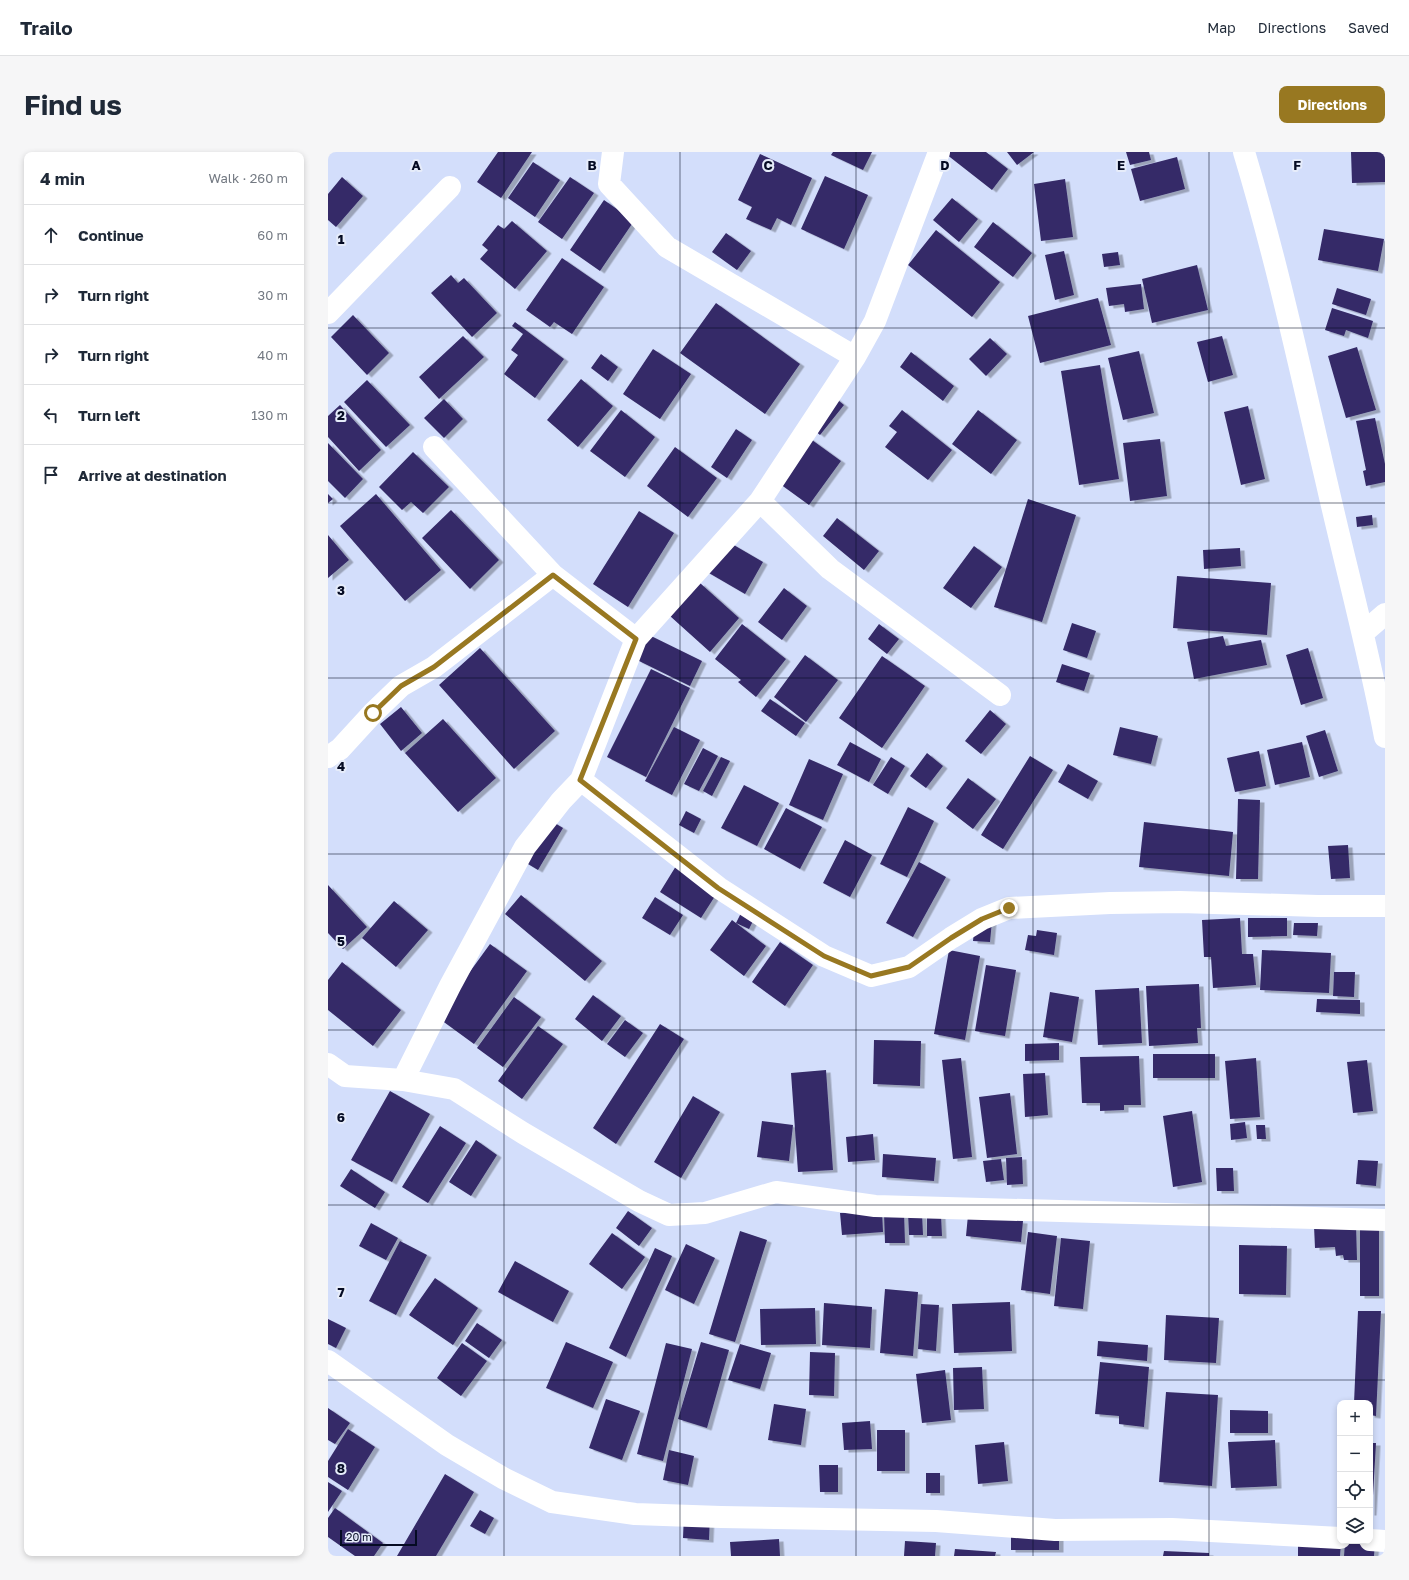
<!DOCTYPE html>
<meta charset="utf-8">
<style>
body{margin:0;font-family:"Golos Text",sans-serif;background:#f6f6f7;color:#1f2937}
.controls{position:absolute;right:12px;bottom:12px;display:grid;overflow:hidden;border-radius:8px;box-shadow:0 2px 6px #0003}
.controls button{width:36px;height:36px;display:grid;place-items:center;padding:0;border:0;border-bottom:1px solid #e0e1e3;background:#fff;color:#1f2937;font:20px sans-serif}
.scale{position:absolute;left:12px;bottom:10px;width:77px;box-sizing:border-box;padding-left:4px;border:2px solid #050b23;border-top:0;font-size:11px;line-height:14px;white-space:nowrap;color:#050b23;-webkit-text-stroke:3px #e6ecfa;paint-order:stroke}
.stop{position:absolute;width:12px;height:12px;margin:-9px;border:3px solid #987821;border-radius:50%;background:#fff}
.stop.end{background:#987821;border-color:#fff;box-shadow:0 1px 4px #0008}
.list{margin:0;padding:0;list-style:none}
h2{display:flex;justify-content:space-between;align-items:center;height:52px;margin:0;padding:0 16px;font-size:17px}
h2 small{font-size:13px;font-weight:400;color:#747a83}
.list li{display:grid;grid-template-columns:26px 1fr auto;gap:12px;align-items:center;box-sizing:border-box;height:60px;padding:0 16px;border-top:1px solid #e0e1e3}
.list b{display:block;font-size:15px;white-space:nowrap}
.list em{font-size:13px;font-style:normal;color:#747a83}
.icon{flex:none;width:22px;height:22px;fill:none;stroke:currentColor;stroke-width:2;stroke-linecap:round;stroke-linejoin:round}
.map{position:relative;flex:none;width:1057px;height:1404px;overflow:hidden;border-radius:8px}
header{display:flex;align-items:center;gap:24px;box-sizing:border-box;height:56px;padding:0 20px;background:#fff;border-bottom:1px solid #e0e1e3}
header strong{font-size:19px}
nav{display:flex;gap:22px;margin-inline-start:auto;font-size:14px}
.intro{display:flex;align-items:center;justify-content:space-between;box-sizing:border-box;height:96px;padding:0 24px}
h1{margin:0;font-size:28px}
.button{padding:10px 18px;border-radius:8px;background:#987821;color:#fff;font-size:14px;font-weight:700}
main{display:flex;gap:24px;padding:0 24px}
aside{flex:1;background:#fff;border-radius:8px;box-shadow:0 2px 6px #0003}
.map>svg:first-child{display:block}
.building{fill:#352a67;filter:url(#shadow)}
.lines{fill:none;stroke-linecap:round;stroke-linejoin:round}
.street{stroke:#fff;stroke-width:22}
.route{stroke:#987821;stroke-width:5}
.grid{fill:none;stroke:#050b23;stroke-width:1;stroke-opacity:0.55}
.grid-label{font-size:13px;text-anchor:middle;font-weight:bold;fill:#050b23;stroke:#e6ecfa;stroke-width:4;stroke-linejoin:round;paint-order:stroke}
</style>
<header>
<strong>Trailo</strong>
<nav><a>Map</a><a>Directions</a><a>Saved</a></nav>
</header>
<div class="intro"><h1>Find us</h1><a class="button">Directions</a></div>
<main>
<aside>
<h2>4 min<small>Walk · 260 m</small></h2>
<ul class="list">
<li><svg class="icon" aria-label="ahead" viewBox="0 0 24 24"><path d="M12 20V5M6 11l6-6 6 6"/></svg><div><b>Continue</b></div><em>60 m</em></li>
<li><svg class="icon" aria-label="right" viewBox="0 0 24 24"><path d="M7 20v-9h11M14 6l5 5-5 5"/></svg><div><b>Turn right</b></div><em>30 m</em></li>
<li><svg class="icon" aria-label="right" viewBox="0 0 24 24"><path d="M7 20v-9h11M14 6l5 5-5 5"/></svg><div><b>Turn right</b></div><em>40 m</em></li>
<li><svg class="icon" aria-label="left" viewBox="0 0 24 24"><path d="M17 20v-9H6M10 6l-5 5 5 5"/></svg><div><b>Turn left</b></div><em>130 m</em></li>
<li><svg class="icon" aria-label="arrive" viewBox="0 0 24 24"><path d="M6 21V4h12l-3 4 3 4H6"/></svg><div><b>Arrive at destination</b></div></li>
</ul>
</aside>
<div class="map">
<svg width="1057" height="1404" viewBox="0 0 1057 1404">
<defs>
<filter id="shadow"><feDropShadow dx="4.5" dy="2.5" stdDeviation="0" flood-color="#0004"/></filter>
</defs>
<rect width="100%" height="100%" fill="#d3defb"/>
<path class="building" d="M170,0h34l-31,46 -24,-16z
M505,0h39l-9,18 -32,-15z
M620,0h38l22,17 -16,21 -46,-36z
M679,0h27l-17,13z
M798,0h23l2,8 -21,5z
M1023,0h34v30l-33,1z
M432,2l52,24 -21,47 -14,-7 -6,12 -25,-11 6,-12 -14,-7z
M849,5l8,32 -45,12 -9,-32z
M205,10l27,18 -25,37 -27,-19z
M497,24l43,19 -24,54 -43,-20z
M14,25l21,19 -27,31 -8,-7v-26z
M242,25l24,16 -32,46 -24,-17z
M737,27l8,58 -32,4 -7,-57z
M624,46l26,21 -19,23 -26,-22z
M276,48l30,21 -34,50 -30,-21z
M184,69l35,30 -32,38 -35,-30 8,-9 -6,-5 16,-20 6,4z
M665,70l39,31 -19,24 -39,-30z
M996,77l60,10 -6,32 -60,-11z
M608,78l64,52 -28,35 -64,-52z
M398,81l25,18 -14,19 -25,-18z
M736,99l10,44 -19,5 -10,-45z
M790,100l2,13 -16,2 -2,-13z
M234,106l42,29 -32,47 -18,-12 -4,5 -24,-17z
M869,113l11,45 -56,13 -10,-44z
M123,123l7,8 6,-5 33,35 -25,24 -41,-44z
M813,132l3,25 -19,3 -1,-8 -15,2 -3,-18z
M1009,136l34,11 -5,16 -34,-11z
M770,146l13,47 -71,18 -12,-47z
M388,151l84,61 -35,50 -85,-61z
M1004,156l41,13 -5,17 -22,-8 -2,6 -19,-6z
M25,163l36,38 -22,22 -36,-38z
M187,170l49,37 -29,39 -31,-24 14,-19 -7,-5 12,-16 -11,-8z
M135,184l21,21 -45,42 -20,-22z
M894,184l11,39 -25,7 -11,-40z
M662,186l17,16 -21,22 -17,-17z
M1029,195l19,63 -30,8 -18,-62z
M325,197l38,25 -31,45 -37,-25z
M811,199l15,62 -31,7 -15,-62z
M583,200l43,34 -11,15 -43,-34z
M273,202l17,13 -10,14 -17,-13z
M772,213l19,114 -40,6 -18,-114z
M253,227l32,27 -35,41 -31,-27z
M39,228l43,45 -24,22 -42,-45z
M500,240l16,13 -24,30 -16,-13z
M116,247l19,20 -19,19 -20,-20z
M12,253l41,45 -22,21 -31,-34v-21z
M920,254l17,73 -24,6 -17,-73z
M293,258l34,27 -30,40 -35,-26z
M574,258l50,40 -24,30 -43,-33 12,-15 -8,-6z
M650,258l39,30 -26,34 -39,-30z
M1047,266l10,46v18l-19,4 -3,-15 3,-1 -10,-49z
M408,277l16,11 -25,38 -16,-11z
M473,280l40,29 -32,44 -40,-29z
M832,287l7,57 -37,5 -7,-58z
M0,291l35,36 -18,19 -17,-17z
M347,295l42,31 -29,39 -41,-31z
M85,300l36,35 -26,26 -12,-11 -9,8 -23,-23z
M0,342l5,5 -5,4z
M48,342l65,76 -36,31 -65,-75z
M700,347l48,16 -34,107 -48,-15z
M123,358l48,50 -29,29 -48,-51z
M311,359l35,22 -46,74 -35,-23z
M1044,363l1,10 -16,2 -1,-10z
M509,366l42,33 -15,19 -41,-34z
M0,383l21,25 -21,18z
M392,385l43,25 -18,32 -43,-25z
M646,394l28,21 -31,41 -28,-20z
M912,396l1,18 -37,3 -1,-19z
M849,424l94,7 -4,52 -94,-7z
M372,431l39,35 -29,34 -40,-36z
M456,436l23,18 -25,34 -24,-18z
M744,471l24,8 -9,27 -24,-8z
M414,472l44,35 -30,38 -18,-15 3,-2 -26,-21z
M551,472l20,15 -12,15 -19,-15z
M321,483l53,26 -12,25 -53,-26z
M895,484l3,10 35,-6 6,25 -73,14 -7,-37z
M152,496l75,83 -41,38 -75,-84z
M980,496l15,50 -22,7 -15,-50z
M477,503l33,25 -32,42 -32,-25z
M554,504l43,30 -43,62 -43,-30z
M734,512l28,9 -6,18 -28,-9z
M323,517l39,19 -44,89 -39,-20z
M442,547l35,24 -9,13 -35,-25z
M73,555l21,26 -21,18 -21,-27z
M662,558l16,14 -25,30 -16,-13z
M115,567l53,59 -38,34 -53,-59z
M346,575l26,13 -28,55 -27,-14z
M792,575l38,9 -7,28 -38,-9z
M997,578l13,41 -19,6 -13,-41z
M522,590l31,17 -12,23 -32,-17z
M974,590l8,35 -35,8 -8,-35z
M375,596l15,8 -19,35 -15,-7z
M931,599l7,35 -31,6 -8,-34z
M599,601l16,13 -17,22 -16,-12z
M702,604l23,14 -50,79 -22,-14z
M393,605l9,4 -18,35 -9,-5z
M563,605l14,9 -17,28 -15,-9z
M481,607l34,15 -20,46 -34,-15z
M740,612l30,17 -10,18 -30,-17z
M640,626l28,21 -23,30 -27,-21z
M416,633l35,18 -22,43 -36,-18z
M910,647l22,1 -2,79h-22z
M580,655l26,14 -27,56 -27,-13z
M458,656l36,19 -22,42 -36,-20z
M358,659l15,8 -7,14 -15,-8z
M215,664l20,12 -25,42 -20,-12z
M816,670l89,10 -4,44 -90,-9z
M517,688l27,15 -22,42 -27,-14z
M1020,693l2,33 -19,1 -3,-33z
M591,710l27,15 -33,60 -27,-14z
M348,714l41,27 -16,25 -41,-26z
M0,733l39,42 -24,22 -15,-16z
M193,743l81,66 -17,20 -80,-67z
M327,745l28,18 -13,20 -28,-17z
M66,749l34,29 -32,37 -34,-29z
M415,757l13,6 -7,14 -13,-6z
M912,766l2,36h11l3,31 -43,3 -2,-31h-7l-2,-37z
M920,766h39v18l-39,1z
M404,768l34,26 -22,30 -34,-26z
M647,768l17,1 -2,21 -17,-1z
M966,771h24l-1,13 -24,-1z
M709,778l20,3 -3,22 -29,-5 3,-15 8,1z
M452,790l33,23 -28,41 -33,-24z
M162,792l37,27 -53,73 -37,-27z
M621,798l31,6 -15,84 -31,-6z
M934,798l69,3 -2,40 -69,-3z
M14,810l59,48 -28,36 -45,-36v-30z
M658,813l30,5 -11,66 -30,-5z
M1006,820h21l-1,25 -21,-1z
M871,832l2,44h-4l1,15 -49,3 -3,-60z
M811,836l3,55 -44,2 -3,-55z
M722,840l29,5 -7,45 -29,-5z
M265,843l28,21 -19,25 -27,-22z
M186,845l27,20 -38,50 -26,-19z
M989,847l43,1v14l-44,-2z
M297,868l18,13 -18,24 -18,-13z
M332,872l24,15 -68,105 -23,-16z
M210,874l25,18 -41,55 -24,-18z
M546,888l47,1 -1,45 -47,-2z
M731,891v17l-34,1v-17z
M825,902h62v24h-62z
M811,904l2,49h-17v5l-24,1v-8h-18l-2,-46z
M633,906l11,99 -19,2 -11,-99z
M928,906l4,59 -30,2 -5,-58z
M1039,908l6,51 -20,2 -6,-51z
M498,918l7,100 -35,2 -7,-99z
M717,921l3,42 -23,2 -2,-43z
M62,939l40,23 -38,68 -41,-22z
M682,941l7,61 -30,4 -8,-61z
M365,944l27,16 -39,66 -27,-16z
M864,959l10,71 -29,5 -10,-71z
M434,969l31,4 -4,36 -32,-4z
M917,970l2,16 -16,2 -1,-16z
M928,973h9l1,14h-9z
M112,974l26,17 -38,60 -26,-16z
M545,982l2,26 -27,2 -2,-25z
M148,988l21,15 -26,41 -22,-14z
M555,1002l53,4 -2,23 -52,-4z
M694,1005l1,27 -16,1 -1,-27z
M673,1007l3,21 -18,2 -3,-21z
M1030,1008l20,1 -2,25 -20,-2z
M888,1016h17l1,23h-17z
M23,1017l34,23 -10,16 -35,-22z
M554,1058l1,22 -41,3 -2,-22z
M300,1059l24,17 -13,18 -23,-18z
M576,1060l1,31h-20l-1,-30z
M594,1061l1,22h-14l-1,-21z
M613,1063l1,21h-15v-20z
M640,1063l55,6 -2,21 -55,-6z
M1032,1068h19v76h-19z
M43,1071l27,15 -12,22 -27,-14z
M1028,1072l1,36h-13l-1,-5 -7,1 -1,-9 -20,1 -1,-22z
M412,1079l27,9 -32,102 -26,-8z
M700,1080l29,4 -7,58 -29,-4z
M284,1081l33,24 -23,32 -33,-25z
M733,1086l29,3 -7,68 -29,-3z
M72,1089l27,14 -31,60 -27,-14z
M358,1092l29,14 -21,46 -29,-14z
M911,1093l48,1 -1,49 -47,-1z
M327,1096l17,8 -46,101 -17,-9z
M187,1109l54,30 -16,31 -55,-30z
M107,1126l43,30 -25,37 -44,-30z
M557,1137l33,3 -5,64 -33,-3z
M682,1150l2,49 -58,2 -2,-49z
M496,1151l48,4 -2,41 -48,-3z
M593,1152l18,1 -3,46 -18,-2z
M487,1156l1,36 -55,1 -1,-36z
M1030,1159h23l-5,105 -6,-1v-12h-16z
M838,1163l53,3 -3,45 -52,-3z
M0,1167l18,9 -10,20 -8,-4z
M149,1171l25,17 -13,18 -24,-17z
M770,1189l50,4 -1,16 -50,-5z
M238,1190l47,20 -20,46 -47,-20z
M373,1190l28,8 -22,78 -29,-9z
M134,1191l25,18 -26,35 -24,-18z
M338,1191l26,6 -29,112 -26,-7z
M412,1192l31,9 -11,36 -32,-9z
M482,1200l25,1 -1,43 -25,-1z
M772,1210l49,5 -5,60 -25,-3v-8l-24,-2z
M654,1215l2,42 -30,1 -1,-42z
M617,1218l6,50 -29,3 -6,-49z
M838,1240l52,3 -6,91 -53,-4z
M278,1247l34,12 -18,49 -33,-12z
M446,1252l32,5 -5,36 -33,-5z
M0,1256l22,15 -15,21 -7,-4z
M902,1258l38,1v22h-38z
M542,1269l2,28 -28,1 -2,-27z
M20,1277l27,18 -27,43 -20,-13v-16z
M549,1278h28v41h-28z
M947,1288l2,46 -46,2 -3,-46z
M676,1290l4,39 -30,3 -3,-39z
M1042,1291h6l-4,70h-2z
M341,1298l25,6 -6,29 -25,-5z
M491,1313h19v27h-18z
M598,1321h14v20h-14z
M117,1322l29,18 -38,64h-39z
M0,1330l14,9 -14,21z
M7,1356l48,35 -9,13h-19l-27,-19v-19z
M152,1358l14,8 -9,16 -15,-8z
M356,1361l26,2 -1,25 -26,-2z
M683,1380h48v18h-48z
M451,1387l1,17h-49l-1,-14z
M970,1388l43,3 -1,13h-42z
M577,1389l31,2 -1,13h-31z
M1017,1390h30l-1,14h-30z
M627,1397l41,3 -1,4h-41z
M836,1399l45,2v3h-46z"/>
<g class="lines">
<path class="street" d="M285,0l-4,32 58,63 188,110
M916,0c33,109 57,221 83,332 19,84 42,168 58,253
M0,161l122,-126
M106,295l119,128 83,64
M432,349l70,68 170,126
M1035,481l22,-19
M0,605l12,-8 33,-36 28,-27 33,-19 119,-92
M253,628l138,108 105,68 47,20 38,-9 42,-29 31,-19 27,-11 101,-5 70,-1 138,4h67
M0,912l17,12 58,4 51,9 69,44 116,68 30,14 36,-2 71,-21 99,14 510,14
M75,928l47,-94 75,-139 36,-46 20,-21 55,-141 124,-138 95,-144 20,-36 64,-169
M0,1209l119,84 56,33 49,24 83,12 86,3 215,4 119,9 117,-1 168,9
M1042,1388l15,1"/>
</g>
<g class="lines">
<path class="route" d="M45,561l28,-27 33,-19 119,-92 83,64 -56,141 138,108 106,68 47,20 38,-9 42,-29 31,-19 27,-11"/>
</g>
<path class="grid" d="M176,0v1404M352,0v1404M528,0v1404M705,0v1404M881,0v1404M0,176h1057M0,351h1057M0,526h1057M0,702h1057M0,878h1057M0,1053h1057M0,1228h1057"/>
<g class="grid-label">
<text x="88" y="18">A</text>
<text x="264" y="18">B</text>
<text x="440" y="18">C</text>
<text x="617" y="18">D</text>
<text x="793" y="18">E</text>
<text x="969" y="18">F</text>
<text x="13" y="92">1</text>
<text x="13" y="268">2</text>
<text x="13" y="443">3</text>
<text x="13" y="619">4</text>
<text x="13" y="794">5</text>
<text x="13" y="970">6</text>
<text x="13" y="1145">7</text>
<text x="13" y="1321">8</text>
</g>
</svg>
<div class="controls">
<button>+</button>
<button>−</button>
<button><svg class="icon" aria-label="locate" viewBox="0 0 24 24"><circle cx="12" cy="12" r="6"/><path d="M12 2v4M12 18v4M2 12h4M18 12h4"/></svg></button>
<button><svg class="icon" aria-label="layers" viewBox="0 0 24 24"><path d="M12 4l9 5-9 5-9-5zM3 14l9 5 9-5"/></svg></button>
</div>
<div class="scale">20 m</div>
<div class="stop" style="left:45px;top:561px"></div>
<div class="stop end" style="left:681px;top:756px"></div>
</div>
</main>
